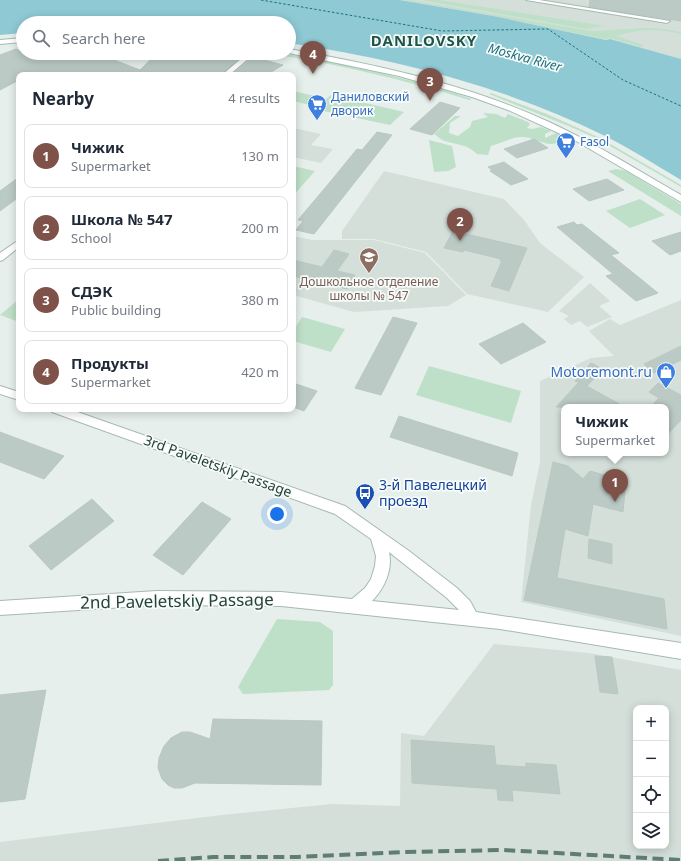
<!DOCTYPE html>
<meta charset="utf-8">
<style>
body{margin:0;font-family:"Noto Sans",sans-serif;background:#f2f2f3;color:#1f2937}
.controls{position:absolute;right:12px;bottom:12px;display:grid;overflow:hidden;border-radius:8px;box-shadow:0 2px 10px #0003}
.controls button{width:36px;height:36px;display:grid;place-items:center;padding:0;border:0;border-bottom:1px solid #e0e1e3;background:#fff;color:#1f2937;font:20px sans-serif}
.you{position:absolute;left:277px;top:514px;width:14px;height:14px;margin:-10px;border:3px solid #fff;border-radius:50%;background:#1a73e8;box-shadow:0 0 0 6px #1a73e833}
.badge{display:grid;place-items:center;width:26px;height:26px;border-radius:50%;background:#7f5249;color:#fff;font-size:13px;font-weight:700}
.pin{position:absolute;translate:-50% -33px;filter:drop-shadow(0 1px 2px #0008)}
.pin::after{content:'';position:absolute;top:21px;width:14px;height:12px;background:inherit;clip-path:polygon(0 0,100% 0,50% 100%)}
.popup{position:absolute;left:561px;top:404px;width:108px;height:52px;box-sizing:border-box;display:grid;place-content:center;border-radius:8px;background:#fff;filter:drop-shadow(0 1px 3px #0005);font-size:13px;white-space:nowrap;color:#747a83}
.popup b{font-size:15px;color:#1f2937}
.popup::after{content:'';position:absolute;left:50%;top:100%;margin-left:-8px;border:8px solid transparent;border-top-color:#fff}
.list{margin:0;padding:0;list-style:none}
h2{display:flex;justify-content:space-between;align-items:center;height:52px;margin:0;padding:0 16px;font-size:17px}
h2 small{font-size:13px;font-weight:400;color:#747a83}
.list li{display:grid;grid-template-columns:26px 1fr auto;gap:12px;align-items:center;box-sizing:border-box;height:64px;margin:0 8px 8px;padding:0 8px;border:1px solid #e0e1e3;border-radius:8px}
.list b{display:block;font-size:15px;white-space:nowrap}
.list p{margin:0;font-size:13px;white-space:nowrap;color:#747a83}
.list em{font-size:13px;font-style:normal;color:#747a83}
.icon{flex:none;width:22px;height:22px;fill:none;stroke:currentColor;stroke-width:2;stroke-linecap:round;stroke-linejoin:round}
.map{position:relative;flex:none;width:681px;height:861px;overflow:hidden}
.search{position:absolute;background:#fff;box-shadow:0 2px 10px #0003;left:16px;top:16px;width:280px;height:44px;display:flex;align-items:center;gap:10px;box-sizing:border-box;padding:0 14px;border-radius:22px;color:#747a83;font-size:15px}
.panel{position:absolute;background:#fff;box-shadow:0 2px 10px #0003;left:16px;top:72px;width:280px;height:340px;border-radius:8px}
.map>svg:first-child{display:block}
.built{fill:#d4dfda;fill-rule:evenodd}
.green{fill:#bfe0c8}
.water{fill:#8ec9d4}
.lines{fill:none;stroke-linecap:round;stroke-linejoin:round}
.ferry{stroke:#1c6f80;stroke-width:1;stroke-dasharray:2.5 2;stroke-linecap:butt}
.building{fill:#bbcac4;stroke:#b8c9c2}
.minor-casing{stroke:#a8b8b2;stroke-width:2}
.secondary-casing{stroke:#a4bbb3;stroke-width:2}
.minor{fill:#fff;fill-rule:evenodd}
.secondary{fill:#fff;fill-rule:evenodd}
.rail{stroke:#5f7d75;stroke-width:4;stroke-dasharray:11 5.5;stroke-linecap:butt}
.labels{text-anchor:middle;stroke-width:3.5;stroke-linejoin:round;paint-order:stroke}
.far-shop-label{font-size:12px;fill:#366cbe;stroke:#f7fbf9;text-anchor:start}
.far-education-label{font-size:12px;fill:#785e54;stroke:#f7fbf9}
.far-water-label{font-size:13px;font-style:italic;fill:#1c6f80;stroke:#f7fbf9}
.shop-label{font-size:14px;fill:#366cbe;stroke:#f7fbf9;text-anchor:end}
.street-label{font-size:14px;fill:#24423a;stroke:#f7fbf9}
.transit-label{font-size:14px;fill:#164399;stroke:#f7fbf9;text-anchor:start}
.far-district-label{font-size:15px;font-weight:bold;letter-spacing:1px;fill:#1f5548;stroke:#f7fbf9}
.near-street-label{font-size:17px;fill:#24423a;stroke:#f7fbf9}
</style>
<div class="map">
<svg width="681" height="861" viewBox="0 0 681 861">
<rect width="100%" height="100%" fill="#e6efeb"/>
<path class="built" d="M401,0h280v59l-71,-20 -4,1 -113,-24z
M293,128l28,6 -10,11 22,4 -12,14 -28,-6z
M384,171l120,28 20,21 16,23 44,34 -36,35 -81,-18 -41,-42 -52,-13h-32v-8z
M293,236l19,4h62l51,13 41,42 -18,11 -94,6 -61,-17z
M590,283l20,18 -11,5 13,11 -25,10 -7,-6 -9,4 -7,-6 5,-3 -10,-5z
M681,300v336l-160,-34 10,-97 9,-43v-81l51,-23 23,-2 -25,-25 21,-12 10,6zM564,407h102v46h-102z
M494,644l95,9 92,17v191h-681v-19l222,-27 110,-11 68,2 1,-73 23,3zM636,708h30v138h-30z"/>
<path class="green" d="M403,0h7l175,30 12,1 45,-3h13l26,4v2c-27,-6 -38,-5 -65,2l28,9 -3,2 -31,-9 -5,1 -109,-22 -2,-1z
M421,0h18l166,26 -19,3z
M264,53c30,0 61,7 90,14 40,9 79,18 118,32l-3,1c-67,-21 -135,-37 -205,-47z
M293,91l31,7 -10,8 -21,-5z
M491,93l56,21 53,24 81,47v2l-83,-48 -27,-12 -82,-33z
M331,95l73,17 -14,13 -76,-16z
M483,113l13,1 9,4 3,-4 20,8 2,2 -3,4 5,1 9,-2 10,4 -6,3v4l11,-5 16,8 -11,4 -4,-2c-11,4 -23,-6 -35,-6 -10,0 -20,6 -31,9l-3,9 -11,-1c-10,-10 -20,-9 -32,-13 -4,-1 -8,-5 -11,-7l21,-18h6l-11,7 -1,10 9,3 12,-9 2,-6 16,-4z
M429,140l23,6 4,21 -8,4 -14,1z
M293,166l22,5 -22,25z
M616,169l10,2 55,33v12l-73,-45z
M640,199l25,16 -35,13 -24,-17z
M19,299v23l-19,-7z
M302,317l43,12 -14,23 -38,-11v-10z
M429,366l92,25 -10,32 -95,-28z
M277,619l43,3 13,9v54l-4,5 -86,4 -5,-7z"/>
<path class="water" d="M0,0h400l93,16 113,24 4,-1 71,20v121c-25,-15 -50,-31 -76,-44 -99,-49 -208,-77 -316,-93v-20h-266v10l-23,2z"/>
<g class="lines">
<path class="ferry" d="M261,0l181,31 106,-2 75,51 58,26"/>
</g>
<path class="building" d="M590,0h91v21l-92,-14z
M16,49l7,4h9l12,5 13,-5h39l44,17 17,-17h60l26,2 -22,20h-202v5l-19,10v-35z
M253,57l30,8 -17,10h-35z
M440,102l20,6 -28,27 -22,-6z
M377,132l15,3 -78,99 -18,-4 7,-9 -5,-1 32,-38 27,-33 5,1z
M534,139l14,9 -31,10 -13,-9z
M504,162l24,17 -17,6 -21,-14 2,-1 -4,-3z
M19,177v20l-19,14v-20z
M607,179l17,11 -35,11 -16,-12z
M574,222l3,3 5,-1 37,29 -8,2 47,38 -22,8 -30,-25 7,-2 -56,-47z
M453,231l74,17 -18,43 -18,-5 11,-25h-2l1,-2 -37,-9 -1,2 -19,-4z
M681,232v19l-11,4 -18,-14z
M334,250l15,4 -12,17 18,4 -8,14 -54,-13v-16l29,7z
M393,317l24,6 -36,72 -26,-7z
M523,323l23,19 -45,22 -22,-20z
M681,346v14l-27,13 -10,-9z
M591,363l12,6 -16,17 -6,-3 44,24h-69l23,-25 -4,-1z
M293,383l24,8 -13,20 -11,-4z
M658,383l23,12v25l-15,16v-29h-16l9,-9 -10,-6z
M399,416l119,37 -6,23 -122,-39z
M0,432l64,24 -20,23 -44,-17z
M553,462l15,4 15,13 7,-8 36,10 -3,31 -30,-8 -5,32 -23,-7 -8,49 107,21 3,30 -143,-29z
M92,499l22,22 -63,49 -22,-24z
M202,502l29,17 -48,56 -30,-20z
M589,539l23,5v20l-24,-6z
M595,656l17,1 6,37 -18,-2z
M46,690l-21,109 -25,3v-107z
M213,719l109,2 -1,64 -126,-2 -13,5h-8l-6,-3 -6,-6 -4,-11 1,-10 5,-12 7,-8 11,-6h8l20,7z
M411,740l83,6 2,19 30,2v-4l30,2 4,29 -48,-4 1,11 -15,-1 -1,-11 -85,-6z"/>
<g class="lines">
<g class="minor-casing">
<path id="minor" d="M526,0h13l131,21 -3,2z
M248,53h7l-26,22h-7z
M19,240v7l-16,13 -3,1v-8z
M0,386l19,6v8l-19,-6z
M50,409h19l276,97 64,45 48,37 13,13 6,11 205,31v16l-181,-30 -219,-23 -124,-1 -157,10v-14l157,-10 124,1 71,7 13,-11 6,-9 4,-13 1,-10 -5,-17 -36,-25 -283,-102zM389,552l58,46 12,12 -87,-9c12,-12 21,-31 17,-49z"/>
</g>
<g class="secondary-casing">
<path id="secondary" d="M23,38v4l-23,2v-4z
M289,49c88,16 178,35 260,73 46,21 88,48 132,73v7l-105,-61 -68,-31 -36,-13 -73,-21 -110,-23z"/>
</g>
<use href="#minor" class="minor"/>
<use href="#secondary" class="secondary"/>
<path class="rail" d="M158,861l55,-4h85l107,-5 98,-2 178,10"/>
</g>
<defs>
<g id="supermarket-pin" transform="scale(1)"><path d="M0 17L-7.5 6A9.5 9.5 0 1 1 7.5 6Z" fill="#3f7fe0" stroke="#f7fbf9"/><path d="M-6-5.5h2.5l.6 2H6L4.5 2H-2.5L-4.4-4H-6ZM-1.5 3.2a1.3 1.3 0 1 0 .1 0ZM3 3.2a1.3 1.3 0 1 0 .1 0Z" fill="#fff"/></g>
<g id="school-pin" transform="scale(1)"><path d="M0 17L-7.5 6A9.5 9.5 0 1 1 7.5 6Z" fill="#8d6e63" stroke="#f7fbf9"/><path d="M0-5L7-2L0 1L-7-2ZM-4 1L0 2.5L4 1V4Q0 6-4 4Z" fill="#fff"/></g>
<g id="shop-pin" transform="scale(1)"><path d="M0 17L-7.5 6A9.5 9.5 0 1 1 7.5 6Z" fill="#3f7fe0" stroke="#f7fbf9"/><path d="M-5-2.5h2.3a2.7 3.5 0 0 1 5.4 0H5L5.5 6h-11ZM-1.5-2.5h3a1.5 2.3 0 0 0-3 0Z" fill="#fff"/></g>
<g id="bus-pin" transform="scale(1)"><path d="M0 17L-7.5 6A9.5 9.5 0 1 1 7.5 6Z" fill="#1a4fb4" stroke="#f7fbf9"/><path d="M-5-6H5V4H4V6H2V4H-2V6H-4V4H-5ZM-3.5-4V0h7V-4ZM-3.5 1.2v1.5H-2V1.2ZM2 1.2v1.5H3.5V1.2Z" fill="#fff"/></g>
</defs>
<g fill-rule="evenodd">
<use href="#supermarket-pin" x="317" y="104"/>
<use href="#supermarket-pin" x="566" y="142"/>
<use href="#school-pin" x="369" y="257"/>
<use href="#shop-pin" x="666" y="372"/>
<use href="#bus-pin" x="365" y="493"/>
</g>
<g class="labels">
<g class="far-shop-label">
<text x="331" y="101">Даниловский<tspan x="331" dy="14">дворик</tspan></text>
<text x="580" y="146">Fasol</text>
</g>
<g class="far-education-label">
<text x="369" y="286">Дошкольное отделение<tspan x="369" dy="14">школы № 547</tspan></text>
</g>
<g class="far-water-label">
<text transform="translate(525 57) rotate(15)" y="5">Moskva River</text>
</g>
<g class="shop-label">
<text x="652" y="377">Motoremont.ru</text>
</g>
<g class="street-label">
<text transform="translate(218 466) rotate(20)" y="5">3rd Paveletskiy Passage</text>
</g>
<g class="transit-label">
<text x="379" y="490">3-й Павелецкий<tspan x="379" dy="16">проезд</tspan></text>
</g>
<g class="far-district-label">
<text x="424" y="46">DANILOVSKY</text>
</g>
<g class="near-street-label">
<text transform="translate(177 601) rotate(-1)" y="6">2nd Paveletskiy Passage</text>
</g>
</g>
</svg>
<div class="controls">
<button>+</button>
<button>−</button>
<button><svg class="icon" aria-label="locate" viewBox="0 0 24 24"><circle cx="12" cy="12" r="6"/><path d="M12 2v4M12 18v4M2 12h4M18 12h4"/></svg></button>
<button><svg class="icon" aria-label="layers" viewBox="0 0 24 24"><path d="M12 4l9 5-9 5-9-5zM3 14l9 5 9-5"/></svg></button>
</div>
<div class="you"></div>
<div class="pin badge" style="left:615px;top:502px">1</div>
<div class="popup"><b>Чижик</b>Supermarket</div>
<div class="pin badge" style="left:460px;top:241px">2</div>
<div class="pin badge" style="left:430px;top:101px">3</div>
<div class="pin badge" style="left:313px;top:74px">4</div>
<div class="search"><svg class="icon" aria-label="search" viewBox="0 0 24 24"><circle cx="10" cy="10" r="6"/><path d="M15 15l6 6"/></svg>Search here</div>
<section class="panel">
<h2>Nearby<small>4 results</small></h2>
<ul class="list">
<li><span class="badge">1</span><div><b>Чижик</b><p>Supermarket</p></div><em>130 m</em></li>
<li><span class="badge">2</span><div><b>Школа № 547</b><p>School</p></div><em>200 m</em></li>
<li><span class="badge">3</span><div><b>СДЭК</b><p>Public building</p></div><em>380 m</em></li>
<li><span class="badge">4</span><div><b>Продукты</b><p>Supermarket</p></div><em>420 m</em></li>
</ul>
</section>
</div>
